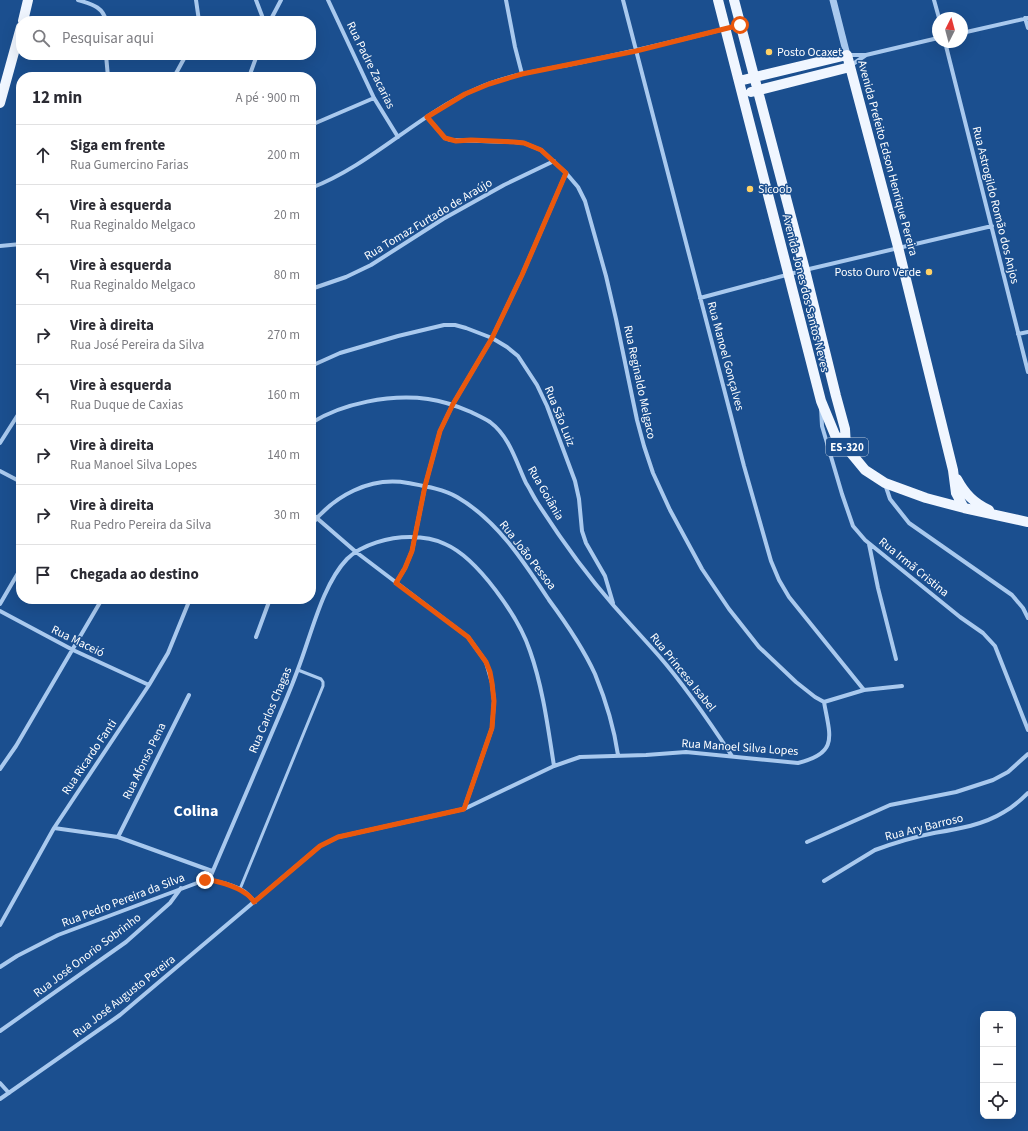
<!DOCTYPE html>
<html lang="pt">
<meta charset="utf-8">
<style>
body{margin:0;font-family:"Source Sans 3",sans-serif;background:#f2f2f3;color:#2b2b33}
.controls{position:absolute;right:12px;bottom:12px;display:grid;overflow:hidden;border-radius:8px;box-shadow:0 4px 16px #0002}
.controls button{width:36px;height:36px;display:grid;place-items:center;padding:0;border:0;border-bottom:1px solid #e1e1e2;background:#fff;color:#2b2b33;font:20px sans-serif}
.compass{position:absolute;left:932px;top:12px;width:36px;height:36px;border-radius:50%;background:#fff;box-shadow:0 4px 16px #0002;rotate:6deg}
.stop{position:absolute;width:12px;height:12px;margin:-9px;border:3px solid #ea580c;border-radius:50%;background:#fff}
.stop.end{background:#ea580c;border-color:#fff;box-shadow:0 1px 4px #0008}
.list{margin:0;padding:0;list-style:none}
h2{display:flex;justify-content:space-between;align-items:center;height:52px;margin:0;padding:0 16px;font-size:17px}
h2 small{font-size:13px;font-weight:400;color:#7c7c81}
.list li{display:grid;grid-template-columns:26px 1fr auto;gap:12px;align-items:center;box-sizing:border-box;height:60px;padding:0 16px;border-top:1px solid #e1e1e2}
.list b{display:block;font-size:15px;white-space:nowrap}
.list p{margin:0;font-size:13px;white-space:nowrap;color:#7c7c81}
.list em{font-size:13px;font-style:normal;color:#7c7c81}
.icon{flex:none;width:22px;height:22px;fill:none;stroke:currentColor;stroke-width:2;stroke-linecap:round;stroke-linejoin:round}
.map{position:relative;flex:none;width:1028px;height:1131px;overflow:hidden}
.search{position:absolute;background:#fff;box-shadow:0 4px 16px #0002;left:16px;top:16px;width:300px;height:44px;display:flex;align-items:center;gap:10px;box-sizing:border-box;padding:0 14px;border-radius:16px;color:#7c7c81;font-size:15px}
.panel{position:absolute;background:#fff;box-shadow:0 4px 16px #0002;left:16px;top:72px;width:300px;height:532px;border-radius:16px}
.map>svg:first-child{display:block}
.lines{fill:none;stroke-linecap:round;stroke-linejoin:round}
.service{stroke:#a9c9ee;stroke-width:3}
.minor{stroke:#a9c9ee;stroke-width:4}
.tertiary{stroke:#a9c9ee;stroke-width:7}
.primary{stroke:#f0f6ff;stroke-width:10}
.route{stroke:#ea580c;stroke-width:5}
.poi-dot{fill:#ffd166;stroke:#1b4f8f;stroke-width:1.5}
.labels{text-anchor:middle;stroke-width:3;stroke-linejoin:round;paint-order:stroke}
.shield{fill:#1b4f8f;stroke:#bbcadd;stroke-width:1}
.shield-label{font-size:11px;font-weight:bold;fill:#fff}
.poi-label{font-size:12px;fill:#fff;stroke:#1b4f8f;text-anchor:start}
.street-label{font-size:12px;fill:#fff;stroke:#1b4f8f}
.district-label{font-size:16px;font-weight:bold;fill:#fff;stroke:#1b4f8f}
</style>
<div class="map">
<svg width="1028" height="1131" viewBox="0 0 1028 1131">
<rect width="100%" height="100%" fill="#1b4f8f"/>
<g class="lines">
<path class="service" d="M240,889l83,-203v-4l-2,-3 -23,-9"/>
<path class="minor" d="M78,0c12,4 25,6 28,21
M196,0l3,21
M256,0l8,21
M328,0l46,98 24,39
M506,0l9,47 7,27
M623,0l121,466 27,95 8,19 10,17 75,93
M934,0l5,18
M1025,18l3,10
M270,21l11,-21
M962,33l66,-15
M945,42l83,330
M106,55l2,22
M848,55h18l72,-17
M850,66l16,-11
M174,77l12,-22
M249,77l8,-22
M427,117l18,21 5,2 64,2 10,1 17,7 25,23 12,14 7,14 21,75 10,43 21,101 7,26 9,27 17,37 32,59 27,40 30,38 37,35 19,15 9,5
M311,125l63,-27
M311,188c60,-23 106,-73 165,-99 35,-16 75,-20 111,-28 52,-11 102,-23 153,-36
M0,246l21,-2
M311,289l35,-12 25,-12 72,-46 61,-34 50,-24
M700,298l105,-28 187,-44
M1018,334l10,-2
M311,366l29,-13 58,-17 46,-11h11l11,3 26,10 15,9 11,9 19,29 10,21 28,75 4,18 3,32 4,12 19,33 8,27
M821,408l1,18 20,68 11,32 12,14 95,77 23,16 12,13 33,84
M311,423c32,-20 79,-29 117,-24 15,2 29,7 43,13 6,3 13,6 19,10 20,15 26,40 36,61 4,6 7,13 11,19 23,36 49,72 77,104 15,17 30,33 45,50 27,31 50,65 73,100
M0,443l21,-33
M0,471l21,11
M885,484l5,15 19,24 103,72 11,13 5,10
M311,513l45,39 112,85 18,25 6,21 2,18 -2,27 -28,81
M311,525c23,-29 59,-49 97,-42 16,3 35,6 49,14 40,23 67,65 92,103 17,23 34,48 46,74 11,27 19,53 23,81
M869,544l9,44 18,71
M396,583l9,-15 7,-17 13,-65 15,-55 13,-27 39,-66 30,-63 44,-102
M0,604l21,-36
M0,611l73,39 76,35
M256,637l14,-38
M824,702l40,-12 38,-4
M0,769l16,-23 86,-147
M54,828l64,9 94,34
M118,837l71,-142
M807,842l83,-37 66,-13 37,-12 15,-8 20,-18
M209,880c20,-46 39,-92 59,-138 10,-24 21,-48 30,-73 13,-33 24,-84 49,-110 15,-15 43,-22 63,-22 12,0 25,2 35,7 33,14 74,74 85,107 13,37 18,77 24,115
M824,881l51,-31c19,-7 39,-13 59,-17 24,-4 49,-8 70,-21 9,-5 17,-12 24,-19
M0,925l54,-97 95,-143 19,-32 22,-54
M0,967l17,-11 41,-21 147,-55c9,-1 33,7 40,12 4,3 7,7 10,10
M0,1031l126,-89 44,-39 11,-15
M0,1083l9,10
M0,1099l120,-84 200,-169 18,-9 126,-28 90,-43 26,-9 66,-2 40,-3 112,11c41,-10 32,-27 26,-61"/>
<path class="tertiary" d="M833,0l14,55"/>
<path class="primary" d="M718,0l103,401 14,34 11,12 19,23 20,13 41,15 38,10 64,14
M734,0l71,270 31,126 9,33 1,18
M23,21l5,-21
M739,81l108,-26 51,192 55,223 3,23 8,15
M751,92l99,-25
M0,103l21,-76
M957,479c8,15 17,24 32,31"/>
</g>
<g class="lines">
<path class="route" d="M205,880c9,-1 32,7 40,13 4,2 7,6 9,9l66,-56 18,-9 126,-28 28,-81 2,-27 -2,-18 -2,-11 -4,-10 -18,-25 -72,-54 9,-15 7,-17 13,-65 15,-55 13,-27 39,-66 30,-63 44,-102 -25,-23 -17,-7 -10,-1 -43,-2 -15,1 -11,-3 -18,-21 38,-23 24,-10 33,-10 114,-23 104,-26"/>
</g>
<g class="poi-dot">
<circle cx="769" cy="52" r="4"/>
<circle cx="750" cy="189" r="4"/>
<circle cx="929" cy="272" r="4"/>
</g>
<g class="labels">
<rect class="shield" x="826" y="438" width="42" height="18" rx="3"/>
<g class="shield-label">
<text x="847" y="451">ES-320</text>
</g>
<g class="poi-label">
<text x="777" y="56">Posto Ocaxet</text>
<text x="758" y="193">Sicoob</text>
<text x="921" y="276" text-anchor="end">Posto Ouro Verde</text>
</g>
<g class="street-label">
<text transform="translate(371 65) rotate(64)" y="4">Rua Padre Zacarias</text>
<text transform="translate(888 158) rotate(75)" y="4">Avenida Prefeito Edson Henrique Pereira</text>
<text transform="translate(996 205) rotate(76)" y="4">Rua Astrogildo Romão dos Anjos</text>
<text transform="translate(428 219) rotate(-31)" y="4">Rua Tomaz Furtado de Araújo</text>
<text transform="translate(806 293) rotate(76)" y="4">Avenida Jones dos Santos Neves</text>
<text transform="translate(726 356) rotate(75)" y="4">Rua Manoel Gonçalves</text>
<text transform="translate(640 382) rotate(78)" y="4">Rua Reginaldo Melgaco</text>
<text transform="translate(560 416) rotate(68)" y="4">Rua São Luiz</text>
<text transform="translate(546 493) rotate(60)" y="4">Rua Goiânia</text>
<text transform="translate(528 555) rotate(52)" y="4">Rua João Pessoa</text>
<text transform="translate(914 567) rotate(39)" y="4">Rua Irmã Cristina</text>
<text transform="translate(78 641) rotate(26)" y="4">Rua Maceió</text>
<text transform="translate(683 672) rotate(51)" y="4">Rua Princesa Isabel</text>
<text transform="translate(270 710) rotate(-67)" y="4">Rua Carlos Chagas</text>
<text transform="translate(740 747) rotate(4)" y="4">Rua Manoel Silva Lopes</text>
<text transform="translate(89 757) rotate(-56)" y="4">Rua Ricardo Fanti</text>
<text transform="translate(144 761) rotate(-64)" y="4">Rua Afonso Pena</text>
<text transform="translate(924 827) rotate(-14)" y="4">Rua Ary Barroso</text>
<text transform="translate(123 900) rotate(-21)" y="4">Rua Pedro Pereira da Silva</text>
<text transform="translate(87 955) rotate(-37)" y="4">Rua José Onorio Sobrinho</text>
<text transform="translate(124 996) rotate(-38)" y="4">Rua José Augusto Pereira</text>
</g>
<g class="district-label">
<text x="196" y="816">Colina</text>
</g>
</g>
</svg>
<div class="controls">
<button>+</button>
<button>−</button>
<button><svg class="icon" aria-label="locate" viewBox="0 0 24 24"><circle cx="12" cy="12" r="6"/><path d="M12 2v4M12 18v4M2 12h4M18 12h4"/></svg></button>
</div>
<svg class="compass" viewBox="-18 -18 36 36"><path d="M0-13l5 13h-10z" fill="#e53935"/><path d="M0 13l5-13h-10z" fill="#7c7c81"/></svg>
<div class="stop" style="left:740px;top:25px"></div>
<div class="stop end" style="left:205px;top:880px"></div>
<div class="search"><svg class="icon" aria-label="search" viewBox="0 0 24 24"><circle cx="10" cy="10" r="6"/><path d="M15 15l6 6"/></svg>Pesquisar aqui</div>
<section class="panel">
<h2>12 min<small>A pé · 900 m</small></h2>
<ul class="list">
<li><svg class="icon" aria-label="ahead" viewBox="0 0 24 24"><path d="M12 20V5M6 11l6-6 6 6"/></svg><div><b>Siga em frente</b><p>Rua Gumercino Farias</p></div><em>200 m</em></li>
<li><svg class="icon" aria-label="left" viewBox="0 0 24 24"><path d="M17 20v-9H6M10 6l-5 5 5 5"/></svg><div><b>Vire à esquerda</b><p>Rua Reginaldo Melgaco</p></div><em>20 m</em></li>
<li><svg class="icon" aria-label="left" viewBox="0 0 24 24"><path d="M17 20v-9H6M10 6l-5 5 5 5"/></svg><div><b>Vire à esquerda</b><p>Rua Reginaldo Melgaco</p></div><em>80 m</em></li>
<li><svg class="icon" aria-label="right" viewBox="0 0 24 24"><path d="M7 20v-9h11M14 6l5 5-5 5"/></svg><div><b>Vire à direita</b><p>Rua José Pereira da Silva</p></div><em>270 m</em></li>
<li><svg class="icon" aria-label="left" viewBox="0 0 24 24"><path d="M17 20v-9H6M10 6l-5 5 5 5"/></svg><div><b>Vire à esquerda</b><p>Rua Duque de Caxias</p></div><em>160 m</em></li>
<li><svg class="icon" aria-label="right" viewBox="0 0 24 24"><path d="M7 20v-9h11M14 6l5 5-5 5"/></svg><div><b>Vire à direita</b><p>Rua Manoel Silva Lopes</p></div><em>140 m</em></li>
<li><svg class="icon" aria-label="right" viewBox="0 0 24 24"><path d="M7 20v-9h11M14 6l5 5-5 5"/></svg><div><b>Vire à direita</b><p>Rua Pedro Pereira da Silva</p></div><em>30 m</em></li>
<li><svg class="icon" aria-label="arrive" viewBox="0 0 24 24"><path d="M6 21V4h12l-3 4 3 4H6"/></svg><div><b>Chegada ao destino</b></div></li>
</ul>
</section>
</div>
